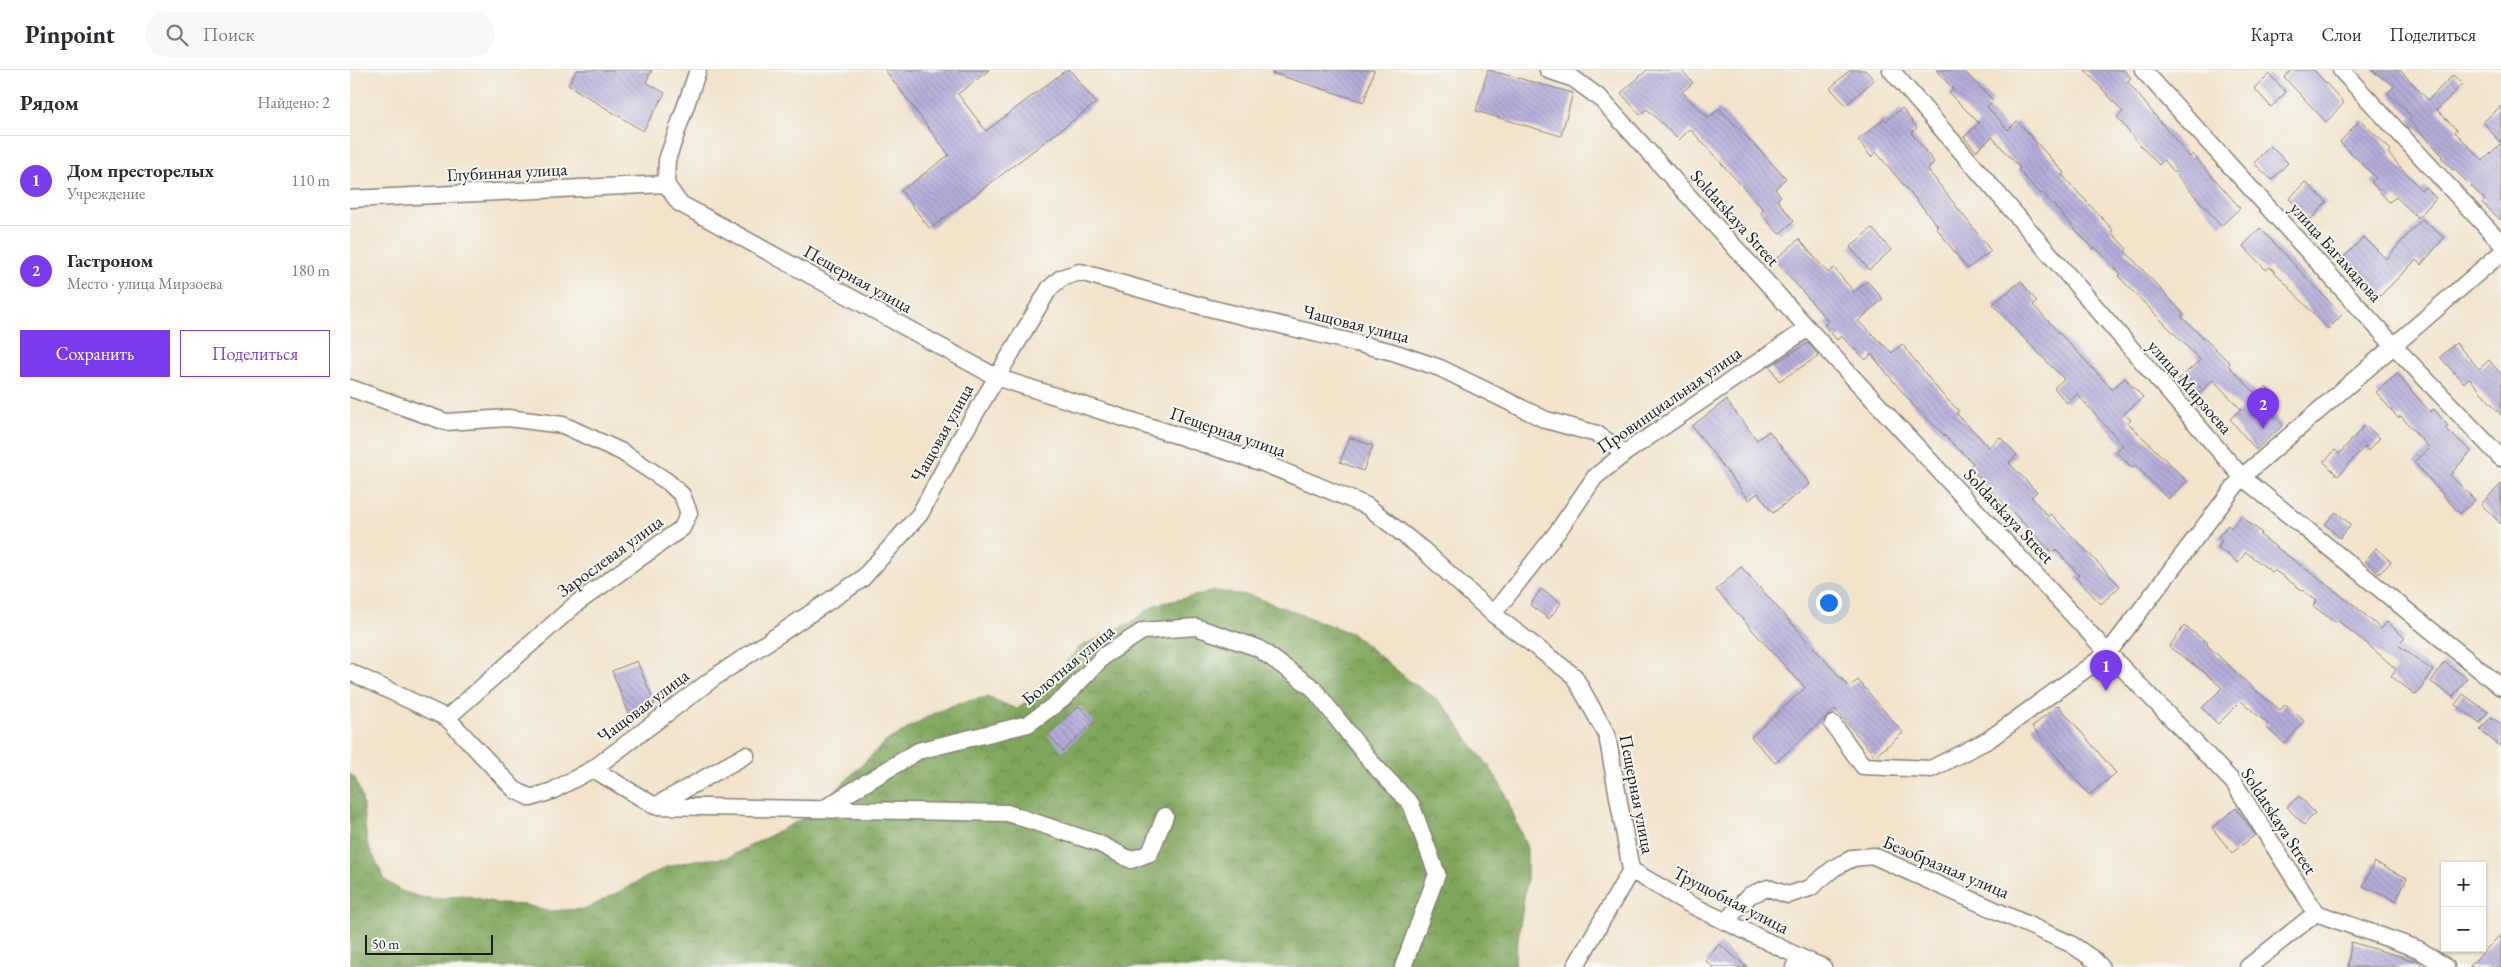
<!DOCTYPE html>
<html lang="ru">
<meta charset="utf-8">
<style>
body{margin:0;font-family:"EB Garamond",serif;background:#f7f7f7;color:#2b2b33}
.controls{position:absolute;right:15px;bottom:15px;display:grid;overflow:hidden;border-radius:0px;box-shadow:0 1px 4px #0004}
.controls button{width:45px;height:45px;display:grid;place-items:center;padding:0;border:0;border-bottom:1px solid #e1e1e2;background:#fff;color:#2b2b33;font:25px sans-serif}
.scale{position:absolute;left:15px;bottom:12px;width:128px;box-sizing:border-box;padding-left:5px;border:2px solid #1c1c1c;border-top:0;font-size:14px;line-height:18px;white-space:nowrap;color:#1c1c1c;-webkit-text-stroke:4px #f6f6f2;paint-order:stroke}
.you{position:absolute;left:1478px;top:532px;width:18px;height:18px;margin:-12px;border:4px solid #fff;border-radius:50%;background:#1a73e8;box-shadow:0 0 0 8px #1a73e833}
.badge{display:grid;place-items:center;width:32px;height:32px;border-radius:50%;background:#7c3aed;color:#fff;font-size:16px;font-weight:700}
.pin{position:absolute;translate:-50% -41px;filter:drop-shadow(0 1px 2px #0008)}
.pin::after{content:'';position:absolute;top:26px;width:18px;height:15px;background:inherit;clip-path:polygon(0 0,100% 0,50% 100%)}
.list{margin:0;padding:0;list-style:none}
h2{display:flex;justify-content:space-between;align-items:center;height:65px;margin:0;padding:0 20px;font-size:21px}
h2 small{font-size:16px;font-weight:400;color:#7c7c81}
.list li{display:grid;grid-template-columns:32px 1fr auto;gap:15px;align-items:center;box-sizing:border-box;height:90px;padding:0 20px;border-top:1px solid #e1e1e2}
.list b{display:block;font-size:19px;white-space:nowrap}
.list p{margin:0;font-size:16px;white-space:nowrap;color:#7c7c81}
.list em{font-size:16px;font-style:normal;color:#7c7c81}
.actions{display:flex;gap:10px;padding:15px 20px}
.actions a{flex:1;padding:11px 0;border:1px solid #7c3aed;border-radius:0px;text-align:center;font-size:18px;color:#7c3aed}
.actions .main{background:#7c3aed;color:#fff}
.icon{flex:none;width:28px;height:28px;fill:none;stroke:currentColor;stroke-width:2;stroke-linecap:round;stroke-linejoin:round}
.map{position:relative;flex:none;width:2151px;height:897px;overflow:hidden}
header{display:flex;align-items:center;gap:30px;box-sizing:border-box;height:70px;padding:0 25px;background:#fff;border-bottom:1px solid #e1e1e2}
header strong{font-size:24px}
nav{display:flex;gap:28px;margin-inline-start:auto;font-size:18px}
.search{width:350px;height:45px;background:#f7f7f7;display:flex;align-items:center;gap:12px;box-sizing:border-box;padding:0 18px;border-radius:28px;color:#7c7c81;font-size:19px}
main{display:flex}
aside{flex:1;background:#fff}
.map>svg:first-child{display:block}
.forest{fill:url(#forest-crowns);stroke:#4e613c}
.building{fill:url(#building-back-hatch)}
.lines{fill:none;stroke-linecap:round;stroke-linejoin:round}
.minor-casing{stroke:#888074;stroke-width:19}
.minor{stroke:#fff;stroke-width:16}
.labels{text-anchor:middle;stroke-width:4;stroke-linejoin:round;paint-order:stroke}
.street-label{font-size:18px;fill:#1c1c1c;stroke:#f6f6f2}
</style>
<header>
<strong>Pinpoint</strong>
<div class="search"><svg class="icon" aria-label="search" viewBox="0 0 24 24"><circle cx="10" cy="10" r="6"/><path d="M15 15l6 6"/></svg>Поиск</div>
<nav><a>Карта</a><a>Слои</a><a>Поделиться</a></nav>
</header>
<main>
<aside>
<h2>Рядом<small>Найдено: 2</small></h2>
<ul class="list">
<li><span class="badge">1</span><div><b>Дом престорелых</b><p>Учреждение</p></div><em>110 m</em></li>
<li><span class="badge">2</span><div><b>Гастроном</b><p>Место · улица Мирзоева</p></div><em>180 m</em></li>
</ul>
<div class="actions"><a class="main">Сохранить</a><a>Поделиться</a></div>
</aside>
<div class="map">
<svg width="2151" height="897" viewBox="0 0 2151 897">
<defs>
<pattern id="forest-crowns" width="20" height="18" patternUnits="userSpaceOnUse" patternTransform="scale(1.25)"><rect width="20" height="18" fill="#7fa65c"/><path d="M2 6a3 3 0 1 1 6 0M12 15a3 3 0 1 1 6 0" fill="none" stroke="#67864b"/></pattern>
<pattern id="building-back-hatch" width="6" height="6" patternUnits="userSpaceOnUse" patternTransform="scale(1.25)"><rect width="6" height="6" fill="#b5add9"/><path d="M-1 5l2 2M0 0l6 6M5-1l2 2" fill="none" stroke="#9b94ba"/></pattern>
</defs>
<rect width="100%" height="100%" fill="#f6f6f2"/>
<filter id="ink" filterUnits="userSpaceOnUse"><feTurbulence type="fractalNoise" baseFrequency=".02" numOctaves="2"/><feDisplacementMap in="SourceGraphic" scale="10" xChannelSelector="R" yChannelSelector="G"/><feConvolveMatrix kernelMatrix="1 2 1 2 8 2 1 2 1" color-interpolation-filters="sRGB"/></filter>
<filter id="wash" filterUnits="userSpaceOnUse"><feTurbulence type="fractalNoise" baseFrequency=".0096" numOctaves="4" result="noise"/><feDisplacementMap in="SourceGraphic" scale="20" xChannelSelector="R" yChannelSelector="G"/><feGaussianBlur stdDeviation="1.12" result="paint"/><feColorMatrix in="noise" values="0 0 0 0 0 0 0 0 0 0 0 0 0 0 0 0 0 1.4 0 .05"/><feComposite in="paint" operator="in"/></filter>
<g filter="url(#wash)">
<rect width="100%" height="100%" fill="#f3e3cb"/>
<path class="forest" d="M865,521l37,5 101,38 58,48 26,17 15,16 16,25 21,26 14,23 24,59v30l-13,89h-1164v-193l5,4 7,20 5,45 18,37 16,11 19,6 18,2 25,-4 38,9 25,1 20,6 40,-2 80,-42 29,-7 32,-2 86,-45 72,-71 49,-29 25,-10 28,-6 30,12 31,-24 30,-37 52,-25 25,-18z"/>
<g id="blocks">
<path class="building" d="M227,0h75l-6,12 19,11 -22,38 -75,-46z
M535,0h104l-31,24 28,37 80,-61h4l26,33 -166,126 -29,-38 48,-36z
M922,0h102l-10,32 -92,-29z
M1138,0l85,23 -12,43 -85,-25z
M1297,0h34l12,13 -11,9 27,26 10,-10 67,70 -11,11 6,7 -4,4 17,21 -15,13 -18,-21 3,-3 -74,-81 -11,11 -32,-31 -7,6 -19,-22z
M1500,0h15l9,10 -28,25 -16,-17z
M1586,0h27l30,30 -6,7 21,23 9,-9 47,52 -2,2 51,55 -2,2 16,17 -2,2 59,63 -3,2 49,47 -2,2 29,30 9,-8 14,15 -11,9 14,14 -27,25 -26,-31 11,-10 -28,-29 -18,17 -17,-17 22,-20 -82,-84 3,-2 -26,-27 -2,2 -50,-56 -2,1 -23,-24 2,-2 -28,-31 -16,14 -12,-14 15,-14 -30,-30 4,-4z
M1735,0h39l7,8 -4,3 36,44 27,32 3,-3 47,54 -19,18 -57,-66 -5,5 -20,-21 -22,-27 6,-5z
M1942,0h22l30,33 -18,19 -42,-45z
M2021,0h29l28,30 25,-25 9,9 -25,26 20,20 -2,2 28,29 18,-18 -18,-21 18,-16v114l-19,-17 3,-3 -31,-31 -1,1 -12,-13 2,-1 -34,-36 3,-3 -24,-24 7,-7z
M1919,4l17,18 -15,15 -17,-19z
M1552,38l15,20 -6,5 23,29 -6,8 63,81 -24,18 -31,-42 2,-1 -62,-74 -5,5 -13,-17 26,-21 2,2z
M2010,50l31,30 -3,3 33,37 4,-3 11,11 -18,20 -22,-21 -7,5 -18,-20 5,-4 -36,-36z
M1920,76l18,17 -16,17 -18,-17z
M1955,112l22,20 -16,17 -22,-20z
M2072,149l22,19 -23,27 -5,-5 -36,36 -37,-38 21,-21 22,22z
M1522,158l19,22 -22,20 -19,-23z
M1910,158l82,87 -14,14 -58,-62 -4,3 -23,-24z
M1449,169l29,34 6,-5 20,24 13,-11 16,18 -25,22 34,32 10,-9 38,48 19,19 -3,2 33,34 11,-10 17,18 -8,8 28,29 -6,5 17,19 3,-2 69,72 -19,18 -25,-26 3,-3 -23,-25 -4,3 -83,-86 4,-4 -59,-57 -43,-52 -5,6 -25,-24 -4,4 -13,-15 4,-4 -53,-61z
M1671,211l16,21 -4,3 79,84 13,-11 18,19 -19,17 7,6 -3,3 59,58 -19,18 -32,-33 -3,2 -17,-16 7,-7 -46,-51 -10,9 -13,-15 10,-9 -54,-55 -17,-20z
M1458,273l11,13 -40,25 -9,-15z
M2106,273l23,26 10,-9 12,14v41l-32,-37 -5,5 -24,-26z
M2047,304l33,38 4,-3 14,17 -3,2 26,23 -21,24 25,25 -15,14 -46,-52 15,-14 -28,-32 -3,2 -22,-26z
M1376,330l31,40 12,-9 41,53 -37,29 -15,-20 -9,7 -57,-74z
M2015,355l15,13 -12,13 -4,-4 -26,29 -14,-14 11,-12 4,4z
M1000,367l23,9 -10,25 -23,-9z
M2151,414v40l-20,-20z
M1986,442l15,13 -11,13 -15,-14z
M1891,446l21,17 -2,2 95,71 26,23 6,-7 18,16 -7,7 35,26 -17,24 -25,-19 5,-7 -31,-27 -28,-22 -2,2 -22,-16 4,-5 -43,-31 -2,2 -26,-20 -8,11 -20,-16 4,-6 -4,-4 10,-12 3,3z
M2026,478l15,14 -12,12 -14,-13z
M1391,497l108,120 9,-7 45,53 -28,23 -40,-47 -60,54 -24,-26 54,-49 -89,-98z
M1191,519l20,14 -12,16 -19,-14z
M1834,556l24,17 -1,2 45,42 28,23 5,-6 19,17 -19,23 -19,-17 2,-3 -27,-23 -23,23 -16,-16 20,-20 -18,-16 -35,-25z
M287,591l18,43 -26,10 -17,-43z
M2094,592l23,16 -14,19 -22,-15z
M2113,624l25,18 -8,11 -25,-18z
M1708,635l58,68 -27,22 -57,-68z
M729,636l15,16 -31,29 -15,-17z
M2141,647l10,7v23l-21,-17z
M1949,726l16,17 -11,12 -17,-18z
M1886,738l19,27 -23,18 -20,-25z
M2024,792l33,16 -11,23 -33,-15z
M2151,864v33h-32z
M2001,872l68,20 5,5h-76z
M1369,874l28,23h-34l-7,-6z"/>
</g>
</g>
<g filter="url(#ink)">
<use href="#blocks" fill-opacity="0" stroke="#888074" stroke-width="1"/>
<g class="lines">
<g class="minor-casing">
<path id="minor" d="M348,0l-31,90 -1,24 13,19 317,174 267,86 104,43 55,43 71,65 81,62 33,59 24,135 -56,97
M1198,0l26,9 27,20 231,256 276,298 126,130 82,130 102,36 28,18
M1541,0l351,407 259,210
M1793,0l252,277 106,111
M1991,0l160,173
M0,129l316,-15
M0,318l96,34 62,-4 55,7 59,27 46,30 14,13 7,18 -7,15 -105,75 -130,115
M1143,544l65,-83 37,-54 30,-24 183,-125
M0,602l97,46 68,72 16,8 21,-7 41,-22 122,-92 147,-98 58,-65 39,-73 90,-152 12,-11 19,-6 121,34 192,46 47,16 106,52 51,14 28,19
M1483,654l30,42 68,3 57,-29 120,-87 134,-176 259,-224
M243,699l62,37 91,-51
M305,736l352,7 91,30 33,17 19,-7 15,-37
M473,739l95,-58 110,-27 35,-25 42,-44 38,-24 53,-4 62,21 55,40 58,74 40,42 26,70 -34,93
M1281,800l58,34 115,55 -10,8
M1376,851l24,-26 18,-7 20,7 22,-7 24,-20 19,-10 21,-2 197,88 22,15 8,8
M1454,889l19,8
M1898,897l68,-54"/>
</g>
<use href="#minor" class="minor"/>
</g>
</g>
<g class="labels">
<g class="street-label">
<text transform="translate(157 102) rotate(-3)" y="6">Глубинная улица</text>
<text transform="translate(1385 148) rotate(48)" y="6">Soldatskaya Street</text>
<text transform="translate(1986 182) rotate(48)" y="6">улица Багамадова</text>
<text transform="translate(508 209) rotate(29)" y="6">Пещерная улица</text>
<text transform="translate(1006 254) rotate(14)" y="6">Чащовая улица</text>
<text transform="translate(1840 317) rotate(49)" y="6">улица Мирзоева</text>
<text transform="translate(1319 330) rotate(-35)" y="6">Провинциальная улица</text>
<text transform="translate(878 362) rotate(19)" y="6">Пещерная улица</text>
<text transform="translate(592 363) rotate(-61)" y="6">Чащовая улица</text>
<text transform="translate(1659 446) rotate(47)" y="6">Soldatskaya Street</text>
<text transform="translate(260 486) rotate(-36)" y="6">Зарослевая улица</text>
<text transform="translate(718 595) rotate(-40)" y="6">Болотная улица</text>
<text transform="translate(293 636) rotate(-37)" y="6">Чащовая улица</text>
<text transform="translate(1287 724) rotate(79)" y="6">Пещерная улица</text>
<text transform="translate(1929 751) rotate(57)" y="6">Soldatskaya Street</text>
<text transform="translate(1596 797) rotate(23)" y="6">Безобразная улица</text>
<text transform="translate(1381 830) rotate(27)" y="6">Трущобная улица</text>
</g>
</g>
</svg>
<div class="controls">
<button>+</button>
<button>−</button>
</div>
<div class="scale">50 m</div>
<div class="you"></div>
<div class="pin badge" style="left:1756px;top:621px">1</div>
<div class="pin badge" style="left:1913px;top:359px">2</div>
</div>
</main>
